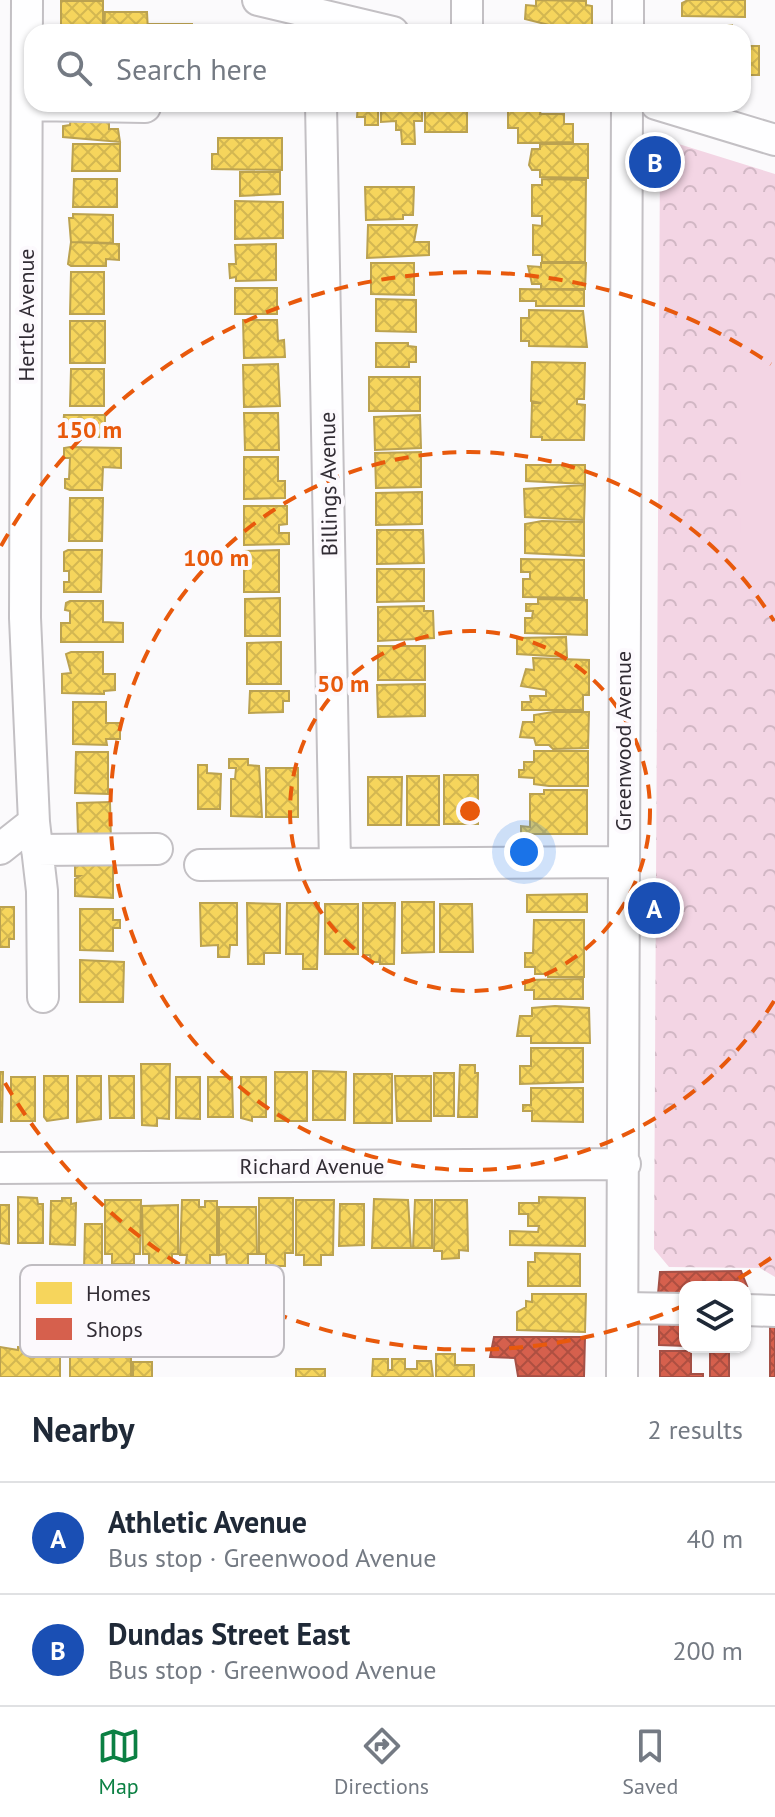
<!DOCTYPE html>
<meta charset="utf-8">
<style>
body{margin:0;font-family:"PT Sans",sans-serif;background:#f2f2f3;color:#1f2937}
.controls{position:absolute;right:24px;bottom:24px;display:grid;overflow:hidden;border-radius:16px;box-shadow:0 2px 6px #0004}
.controls button{width:72px;height:72px;display:grid;place-items:center;padding:0;border:0;border-bottom:2px solid #e0e1e3;background:#fff;color:#1f2937;font:40px sans-serif}
.you{position:absolute;left:524px;top:852px;width:28px;height:28px;margin:-20px;border:6px solid #fff;border-radius:50%;background:#1a73e8;box-shadow:0 0 0 12px #1a73e833}
.badge{display:grid;place-items:center;width:52px;height:52px;border-radius:50%;background:#0b8043;color:#fff;font-size:26px;font-weight:700}
.pin{position:absolute;translate:-50% -50%;border:4px solid #fff;box-shadow:0 2px 8px #0006}
.list{margin:0;padding:0;list-style:none}
h2{display:flex;justify-content:space-between;align-items:center;height:104px;margin:0;padding:0 32px;font-size:34px}
h2 small{font-size:26px;font-weight:400;color:#747a83}
.list li{display:grid;grid-template-columns:52px 1fr auto;gap:24px;align-items:center;box-sizing:border-box;height:112px;padding:0 32px;border-top:2px solid #e0e1e3}
.list b{display:block;font-size:30px;white-space:nowrap}
.list p{margin:0;font-size:26px;white-space:nowrap;color:#747a83}
.list em{font-size:26px;font-style:normal;color:#747a83}
.icon{flex:none;width:44px;height:44px;fill:none;stroke:currentColor;stroke-width:2;stroke-linecap:round;stroke-linejoin:round}
.map{position:relative;flex:none;width:775px;height:1377px;overflow:hidden}
.search{position:absolute;background:#fff;box-shadow:0 2px 6px #0004;left:24px;right:24px;top:24px;height:88px;display:flex;align-items:center;gap:20px;box-sizing:border-box;padding:0 28px;border-radius:24px;color:#747a83;font-size:30px}
.sheet{height:328px;background:#fff}
nav{display:flex;justify-content:space-around;align-items:center;box-sizing:border-box;height:112px;border-top:2px solid #e0e1e3;background:#fff;font-size:22px;color:#747a83}
nav a{display:grid;justify-items:center;gap:4px}
nav .on{color:#0b8043}
.map>svg:first-child{display:block}
.park{fill:url(#park-crowns)}
.pitch{fill:#f3d5e4}
.homes{fill:url(#homes-cross-hatch);stroke:#bba250;stroke-width:2}
.shops{fill:url(#shops-cross-hatch);stroke:#a45046;stroke-width:2}
.lines{fill:none;stroke-linecap:round;stroke-linejoin:round}
.minor-casing{stroke:#c3c0c4;stroke-width:34}
.minor{stroke:#fefeff;stroke-width:30}
.ring{fill:none;stroke:#e8590c;stroke-width:4;stroke-dasharray:14 10}
.labels{text-anchor:middle;stroke-width:8;stroke-linejoin:round;paint-order:stroke}
.street-label{font-size:22px;fill:#312c34;stroke:#fcf9fd}
.key{fill:#fcf9fd;stroke:#bfbcc1;stroke-width:2}
.key-label{font-size:22px;fill:#312c34}
.centre{fill:#e8590c;stroke:#fcf9fd;stroke-width:4}
.ring-label{font-size:24px;text-anchor:middle;font-weight:bold;fill:#e8590c;stroke:#fcf9fd;stroke-width:8;stroke-linejoin:round;paint-order:stroke}
</style>
<div class="map">
<svg width="775" height="1377" viewBox="0 0 775 1377">
<defs>
<pattern id="park-crowns" width="20" height="18" patternUnits="userSpaceOnUse" patternTransform="scale(2)"><rect width="20" height="18" fill="#f3d5e4"/><path d="M2 6a3 3 0 1 1 6 0M12 15a3 3 0 1 1 6 0" fill="none" stroke="#d1b7c4"/></pattern>
<pattern id="homes-cross-hatch" width="8" height="8" patternUnits="userSpaceOnUse" patternTransform="scale(2)"><rect width="8" height="8" fill="#f6d55c"/><path d="M0 0l8 8M0 8l8-8" fill="none" stroke="#d3b751"/></pattern>
<pattern id="shops-cross-hatch" width="8" height="8" patternUnits="userSpaceOnUse" patternTransform="scale(2)"><rect width="8" height="8" fill="#d6604d"/><path d="M0 0l8 8M0 8l8-8" fill="none" stroke="#ae4f41"/></pattern>
</defs>
<rect width="100%" height="100%" fill="#fbfafc"/>
<path class="park" d="M669,141l106,33v1103l-15,-9 -91,-1 -15,-18 6,-1094z"/>
<path class="pitch" d="M741,321h34v252h-35z"/>
<path class="homes" d="M536,0l50,1v4l6,1v20h-6v6l-13,-1 -48,-12 1,-14 10,1z
M688,0h57v17l-63,-1v-13z
M61,1h42v31h-42z
M105,12h42l1,20h-44z
M149,24h43v8h-43z
M683,25h49v7h-49z
M743,46h16v29h-16z
M358,104h20v21h-13v-8h-8z
M381,104h41v17h-8l1,23h-13l-1,-14h-5v-9l-15,1z
M425,104h42v28h-42z
M508,109h33l-1,5h24v10h9v18l-55,1v-15h-10z
M71,115h38v14h9l2,13 -57,-5v-11l7,-1z
M218,138h64v32l-70,-1v-15h6z
M73,144h47v27h-48z
M540,144h48v34l-48,-1v-7h-8l-3,-5 3,-16h8z
M240,172h40v22l-40,2z
M74,179h43v28h-44z
M542,179l44,1 -1,82h-43v-7h-9v-30l9,1v-10h-10v-31h10z
M365,187h49l-1,28h-10v4l-37,1z
M235,201l48,1v36l-48,1z
M73,214l40,1v28l-42,-1 -2,-24h4z
M368,225h49l-3,17h15v13l-62,3z
M71,242l48,2v16l-13,-1v7h-35l-3,-2z
M276,244v36l-40,1v-4l-6,1 -1,-14h7l-1,-19z
M371,263h43v32l-43,-1z
M541,263h45l-1,26h-44v-5h-9l-4,-18 13,1z
M71,272h33v42h-34z
M235,288h42v26h-42z
M520,289l64,1v16h-48v-5h-16z
M376,299l40,1v32l-40,-1z
M529,310l54,1 4,36 -58,-1v-5h-8v-23h8z
M243,320h34l1,21 6,-1 1,17 -41,1z
M70,321h35v42h-35z
M376,343h32v3l8,1v15h-7v5h-33z
M532,362l53,1 -1,36h-7v5l8,1 -1,35h-42v-3h-11l1,-34h9l-10,-2z
M278,364l2,42 -36,1 -1,-42z
M71,369h33v37h-34z
M369,377h51v34h-51z
M244,413h34l1,37h-34z
M64,415h41v22h-35v-9h-7z
M420,415l1,33 -46,2 -1,-33z
M70,447l51,1v20l-18,-1 -1,23h-32l-5,-2v-9h4l1,-21h-6v-10z
M421,452v35l-45,1 -1,-35z
M244,457h34v24h7v17l-41,1z
M526,465h59v19l-59,-3z
M585,485l-1,35 -59,-3 -1,-28z
M422,492v32l-46,1v-32z
M70,498h33l-1,43h-33z
M244,506h43v18l-8,1v8h10v11l-45,1z
M542,521l42,1v34l-59,-3v-29z
M377,530h46l1,33 -47,1z
M68,550h34l-1,42h-37v-10h5v-11h-5v-19z
M279,550v42h-35v-41z
M521,559l63,1v38l-61,-1v-18h7v-7h-9z
M377,569h47v32l-47,1z
M280,598v38h-35v-37z
M538,599l49,1v35l-62,-2v-15h7l1,-7h-7v-7h12z
M70,601h33v21l20,1v19h-62v-19h9v-12l-5,-1 1,-7z
M424,606v5h9l1,27 -56,3v-34z
M566,637l1,20 -50,-3v-16z
M281,642v42h-34v-41z
M378,646h47v34h-47z
M71,652h32v22h12v16l-11,1v3l-42,-1v-19l9,-1 -5,-19z
M533,658l56,2v35h-6v15h-61v-8h9l-1,-6h16v-6l-25,-4 5,-17 8,1z
M425,684v32l-47,1 -1,-32z
M250,691h39v10h-6v11l-34,1z
M73,702h33v21h14v16h-14l1,6 -34,-1z
M553,712h36l-1,36 -35,1 -4,-4h-13l-2,-7 -14,-1 3,-15h11v-7z
M534,751h54v35h-39l-15,-2v-6l-15,-1v-7h5v-8h10z
M76,752h32v42l-33,-1z
M229,759h19v6l11,1 3,51 -31,-1v-37h4l1,-11h-7z
M198,765h9v8l14,1 -1,35h-22z
M266,768h32v49h-32z
M444,775h34v49h-34z
M407,776h32v49h-32z
M368,777h34l-1,48h-33z
M544,790h43v44h-66v-8l9,1v-33h14z
M110,802l1,40 -33,-7 -1,-32z
M113,856v42l-38,-2v-17l5,-3h-5v-18z
M587,894v18h-60v-17z
M402,902h32v50l-32,1z
M200,903h37v42h-7l-1,12h-11v-12l-17,1z
M247,903l33,1v49h-16v11h-16z
M287,903h32l-2,66h-14v-15h-17z
M363,903h32l-1,61h-14v-9l-1,7h-8l-1,-7h-7z
M325,904h33v50h-33z
M440,904h32l1,48h-33z
M0,907h14v32h-5v8h-9z
M80,909h33v11h7v8h-7v23l-33,-1z
M534,920h50v57h-36v-3h-13v-7h-10v-14h8z
M80,960l44,2 -1,40h-43z
M583,979v20h-49v-9h-9v-10z
M555,1006l34,2 1,35h-59v-7h-14l3,-20h12v-8z
M531,1048h52v34l-63,2v-18h11z
M141,1064h29l-1,55 -12,-1v8l-15,-1z
M460,1065h15v8h3l-1,44h-19z
M313,1071l33,1 -1,48h-32z
M0,1072h3l-1,50h-2z
M275,1072h32v49h-32z
M434,1073h20v43h-20z
M354,1074h38v49h-38z
M44,1076h24v42l-21,3 -3,-4z
M77,1076h24v43l-24,3z
M109,1076h25v42h-24z
M395,1076h36v45h-34z
M11,1077h24v44h-24z
M176,1077h24v42l-24,-1z
M208,1077h24l1,40h-25z
M241,1077h25v40h-14v4l-11,-3z
M531,1088h52v34l-51,-1v-10h-9v-6h8z
M18,1197l19,1 1,6h5v39h-25z
M539,1197l46,1v48l-75,-1v-14l28,1 1,-6h-11v-12h-9v-11h20z
M62,1198h9v6l5,-1 -1,42 -25,-1 1,-43h11z
M259,1198h34v55h-8v13h-19v-12h-7z
M374,1199l34,1 3,48h-39z
M105,1200h36l-1,54h-6v10h-22v-10h-7z
M182,1200h17v7h6v-6h12v54h-7v11h-12v11h-14l3,-22h-7z
M296,1200h38l-1,55h-12v10h-17v-10h-8z
M415,1200h17v48h-19z
M435,1200h32l1,51 -9,-1v8l-17,1v-8h-8z
M340,1204h24v41l-25,1z
M0,1205h9v39l-9,-1z
M178,1205v49h-6v11h-23v-11h-6l-1,-48z
M219,1207h37l1,47h-9v13h-21l-1,-13 -7,1z
M85,1224h17v47h-18z
M535,1253l45,1v32h-52v-24h7z
M532,1294h54l-1,38 -68,-2v-18l9,-5v-6l6,1z
M0,1347l18,3v-3l23,1v2l19,-2v29h-60z
M70,1347l15,1v2l46,-2v29h-61z
M436,1354h19v11h19v12h-38z
M373,1359h15v11h4v-11h13v10h12v-8h14l2,16h-61z
M133,1362h19v15h-19z
M296,1369h29v8h-29z"/>
<path class="shops" d="M741,1271l6,15 -62,1v18l-27,-11 2,-22z
M659,1315h26v31l-26,-1z
M770,1319h5v58h-5z
M494,1337h91l-1,40 -66,-1 -3,-18 -25,-1z
M660,1351h31v23h12v3h-43z
M710,1352h19v25h-19z"/>
<g class="lines">
<g class="minor-casing">
<path id="minor" d="M27,0l-2,618 9,204 8,69 1,106
M258,0l135,32
M467,32v-32
M628,32v-32
M321,104l14,760
M656,104l119,36
M27,105l118,2
M0,849l34,-27
M37,850l120,-1
M200,865l422,-3
M0,1168l625,-4
M624,1308l61,1
M745,1310l30,1
M622,1377l5,-1273"/>
</g>
<use href="#minor" class="minor"/>
</g>
<g class="ring">
<circle cx="470" cy="811" r="180"/>
<path d="M774 1001A359 359 0 1 1 774 621"/>
<path d="M771 1258A539 539 0 0 1 723 1287M685 1305A539 539 0 0 1 1 1076M1 546A539 539 0 0 1 771 364"/>
</g>
<g class="labels">
<g class="street-label">
<text transform="translate(26 315) rotate(-90)" y="8">Hertle Avenue</text>
<text transform="translate(328 484) rotate(-91)" y="8">Billings Avenue</text>
<text transform="translate(623 741) rotate(-90)" y="8">Greenwood Avenue</text>
<text x="312" y="1174">Richard Avenue</text>
</g>
</g>
<rect x="20" y="1265" width="264" height="92" rx="12" class="key"/>
<rect x="36" y="1282" width="36" height="22" fill="#f6d55c"/>
<rect x="36" y="1318" width="36" height="22" fill="#d6604d"/>
<g class="key-label">
<text x="86" y="1301">Homes</text>
<text x="86" y="1337">Shops</text>
</g>
<circle cx="470" cy="811" r="12" class="centre"/>
<g class="ring-label">
<text x="89" y="438">150 m</text>
<text x="216" y="566">100 m</text>
<text x="343" y="692">50 m</text>
</g>
</svg>
<div class="controls">
<button><svg class="icon" aria-label="layers" viewBox="0 0 24 24"><path d="M12 4l9 5-9 5-9-5zM3 14l9 5 9-5"/></svg></button>
</div>
<div class="you"></div>
<div class="pin badge" style="left:654px;top:908px;background:#1a4fb4">A</div>
<div class="pin badge" style="left:655px;top:162px;background:#1a4fb4">B</div>
<div class="search"><svg class="icon" aria-label="search" viewBox="0 0 24 24"><circle cx="10" cy="10" r="6"/><path d="M15 15l6 6"/></svg>Search here</div>
</div>
<section class="sheet">
<h2>Nearby<small>2 results</small></h2>
<ul class="list">
<li><span class="badge" style="background:#1a4fb4">A</span><div><b>Athletic Avenue</b><p>Bus stop · Greenwood Avenue</p></div><em>40 m</em></li>
<li><span class="badge" style="background:#1a4fb4">B</span><div><b>Dundas Street East</b><p>Bus stop · Greenwood Avenue</p></div><em>200 m</em></li>
</ul>
</section>
<nav>
<a class="on"><svg class="icon" aria-label="map" viewBox="0 0 24 24"><path d="M3 6l6-2 6 2 6-2v14l-6 2-6-2-6 2zM9 4v14M15 6v14"/></svg>Map</a>
<a><svg class="icon" aria-label="directions" viewBox="0 0 24 24"><path d="M12 3l9 9-9 9-9-9zM9 14v-3h6M13 9l2 2-2 2"/></svg>Directions</a>
<a><svg class="icon" aria-label="saved" viewBox="0 0 24 24"><path d="M7 4h10v16l-5-4-5 4z"/></svg>Saved</a>
</nav>
